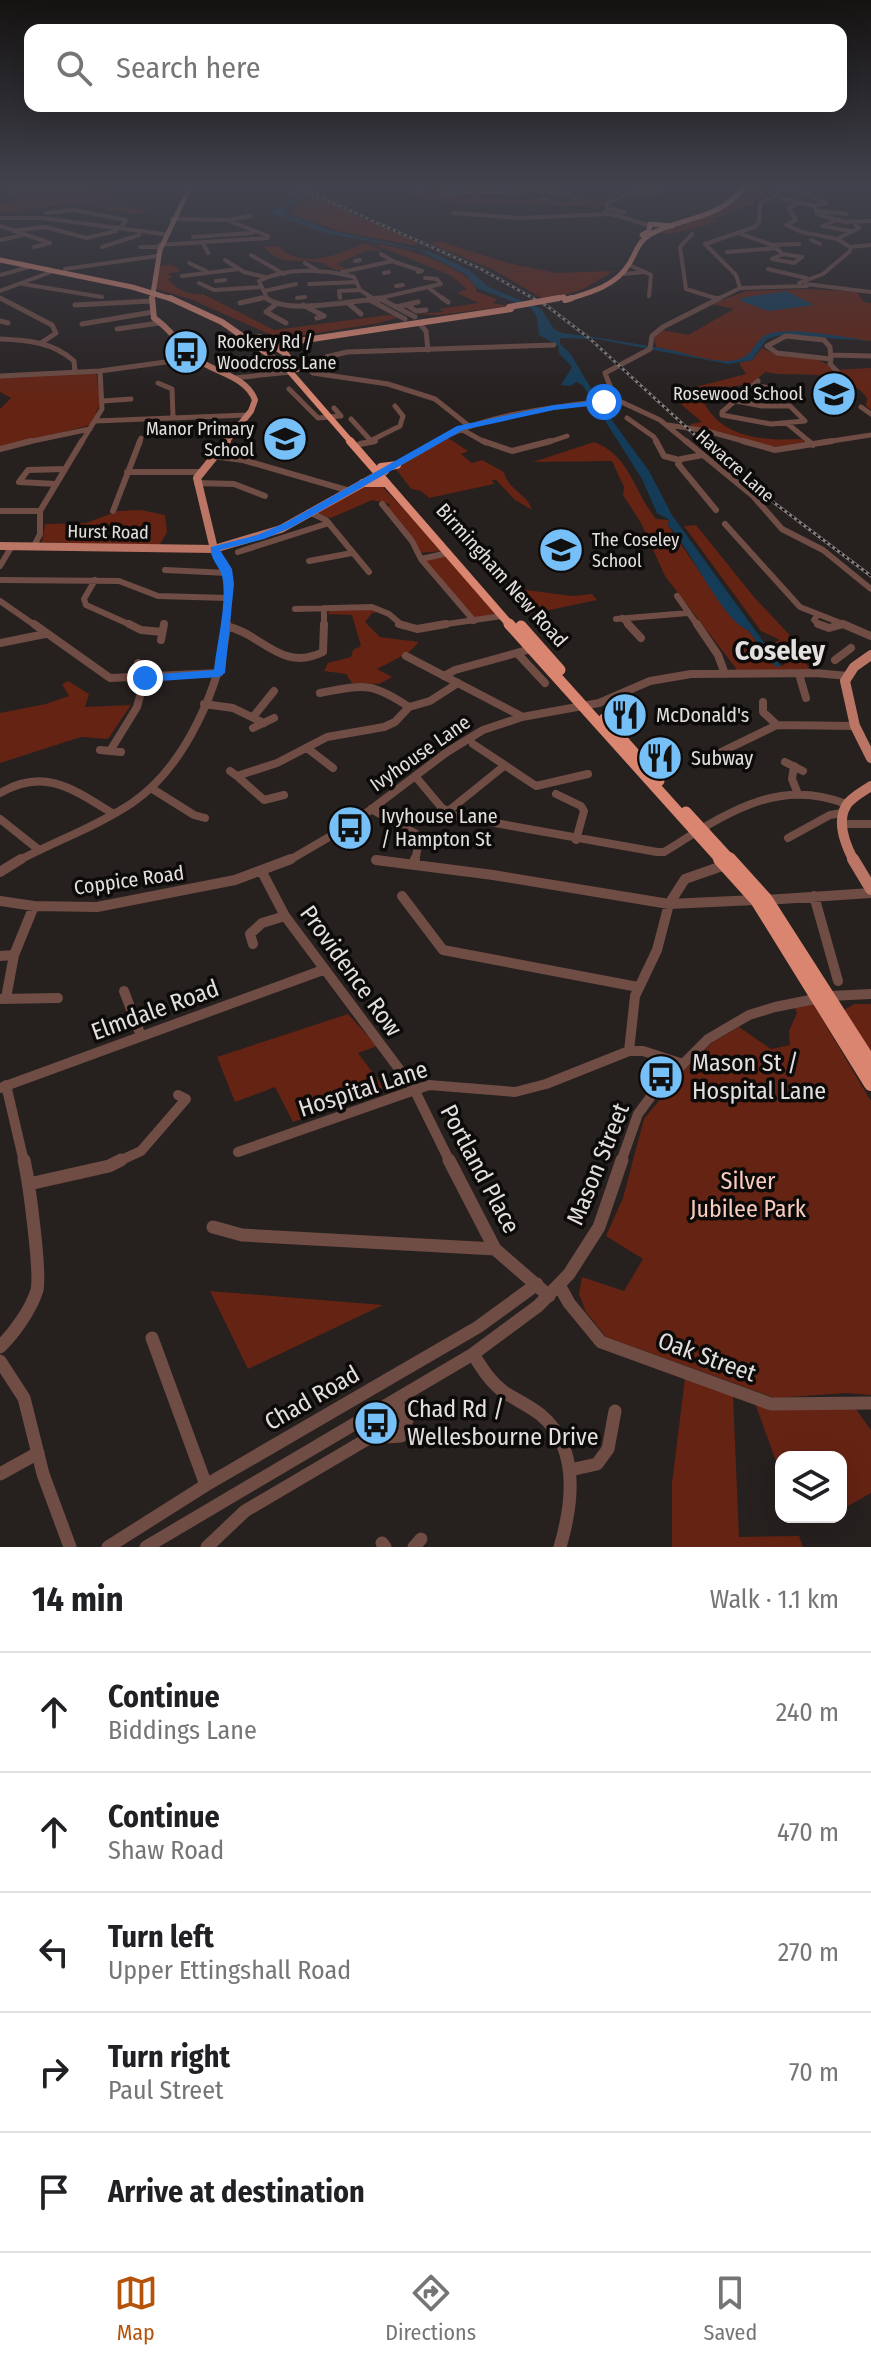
<!DOCTYPE html>
<meta charset="utf-8">
<style>
body{margin:0;font-family:"Fira Sans Condensed",sans-serif;background:#f2f2f2;color:#202124}
.controls{position:absolute;right:24px;bottom:24px;display:grid;overflow:hidden;border-radius:16px;box-shadow:0 8px 32px #0002}
.controls button{width:72px;height:72px;display:grid;place-items:center;padding:0;border:0;border-bottom:2px solid #e0e0e0;background:#fff;color:#202124;font:40px sans-serif}
.stop{position:absolute;width:24px;height:24px;margin:-18px;border:6px solid #1a73e8;border-radius:50%;background:#fff}
.stop.end{background:#1a73e8;border-color:#fff;box-shadow:0 2px 8px #0008}
.list{margin:0;padding:0;list-style:none}
h2{display:flex;justify-content:space-between;align-items:center;height:104px;margin:0;padding:0 32px;font-size:34px}
h2 small{font-size:26px;font-weight:400;color:#757577}
.list li{display:grid;grid-template-columns:52px 1fr auto;gap:24px;align-items:center;box-sizing:border-box;height:120px;padding:0 32px;border-top:2px solid #e0e0e0}
.list b{display:block;font-size:30px;white-space:nowrap}
.list p{margin:0;font-size:26px;white-space:nowrap;color:#757577}
.list em{font-size:26px;font-style:normal;color:#757577}
.icon{flex:none;width:44px;height:44px;fill:none;stroke:currentColor;stroke-width:2;stroke-linecap:round;stroke-linejoin:round}
.map{position:relative;flex:none;width:871px;height:1547px;overflow:hidden}
.search{position:absolute;background:#fff;box-shadow:0 8px 32px #0002;left:24px;right:24px;top:24px;height:88px;display:flex;align-items:center;gap:20px;box-sizing:border-box;padding:0 28px;border-radius:16px;color:#757577;font-size:30px}
.sheet{height:704px;background:#fff}
nav{display:flex;justify-content:space-around;align-items:center;box-sizing:border-box;height:112px;border-top:2px solid #e0e0e0;background:#fff;font-size:22px;color:#757577}
nav a{display:grid;justify-items:center;gap:4px}
nav .on{color:#b45309}
.map>svg:first-child{display:block}
.green{fill:#652313}
.water{fill:#143c58}
.lines{fill:none;stroke-linecap:round;stroke-linejoin:round}
.stream{stroke:#143c58;stroke-width:2}
.minor-far5{stroke:#6f4c44;stroke-width:4}
.minor-far4{stroke:#6f4c44;stroke-width:5}
.minor-far3{stroke:#6f4c44;stroke-width:6}
.minor-far2{stroke:#6f4c44;stroke-width:8}
.minor-far1{stroke:#6f4c44;stroke-width:10}
.minor{stroke:#6f4c44;stroke-width:13}
.major-far4{stroke:#bb7564;stroke-width:5}
.major-far3{stroke:#bb7564;stroke-width:6}
.major-far2{stroke:#bb7564;stroke-width:8}
.major-far1{stroke:#bb7564;stroke-width:10}
.major{stroke:#bb7564;stroke-width:12}
.highway-far4{stroke:#d98570;stroke-width:5}
.highway-far3{stroke:#d98570;stroke-width:6}
.highway-far2{stroke:#d98570;stroke-width:8}
.highway-far1{stroke:#d98570;stroke-width:11}
.highway{stroke:#d98570;stroke-width:14}
.rail-casing{stroke:#85807f;stroke-width:3}
.rail{stroke:#0d0b0a;stroke-width:2;stroke-dasharray:3;stroke-linecap:butt}
.highway-bridge-far1{stroke:#d98570;stroke-width:5}
.highway-bridge{stroke:#d98570;stroke-width:6}
.route{fill:#1a73e8}
.labels{text-anchor:middle;stroke-width:7;stroke-linejoin:round;paint-order:stroke}
.far-poi-label{font-size:18px;fill:#e3dfde;stroke:#0d0b0a;text-anchor:start}
.far-street-label{font-size:18px;fill:#e3dfde;stroke:#0d0b0a}
.street-label{font-size:20px;fill:#e3dfde;stroke:#0d0b0a}
.poi-label{font-size:20px;fill:#e3dfde;stroke:#0d0b0a;text-anchor:start}
.near-street-label{font-size:24px;fill:#e3dfde;stroke:#0d0b0a}
.near-poi-label{font-size:24px;fill:#e3dfde;stroke:#0d0b0a;text-anchor:start}
.near-park-label{font-size:24px;fill:#facbbf;stroke:#0d0b0a}
.district-label{font-size:28px;font-weight:bold;fill:#e3dfde;stroke:#0d0b0a}
</style>
<div class="map">
<svg width="871" height="1547" viewBox="0 0 871 1547">
<rect width="100%" height="100%" fill="#26201f"/>
<path class="green" d="M61,187l52,4 -9,13 45,6 -12,5 -60,-12 -77,10v-9l20,-4 -18,-12z
M441,187l13,3 -19,6 138,6 1,-4 32,3 -3,6 -163,-6 -37,-10 7,-2 17,5z
M760,187l5,5 -12,11 2,4 -8,-1 -34,13 6,2 -47,13 -13,-1 66,-24 18,-15h7l-6,-2v-3z
M313,196l108,47 -8,2 -75,-14 -50,-18z
M439,241l69,22 48,10 58,-2 -33,19 -36,10 -53,-31 -61,-25z
M365,243l18,8 -15,-1 -31,14 9,5c-15,4 -16,-5 -29,-7 -22,-3 -37,4 -53,-15l14,-1c25,25 60,8 87,-3z
M373,244c22,0 101,24 104,48l20,7 -4,4 15,3 -69,9 -27,-1 32,-2 -5,-3 40,-6 -22,-10 10,-4 -17,-14z
M172,265l9,6 -13,3 5,3 -6,2c10,10 22,17 36,15l71,36 114,-15 11,2 -20,6 -99,16 -87,-39 -39,-12 3,-22z
M811,289l46,3 7,10 7,1v38l-96,-8c-16,5 -18,21 -33,26 -27,8 -60,-8 -86,-12l-2,-9 9,-8 25,5 46,-26 -22,-5 34,-13z
M762,348c23,14 53,2 72,22l37,-2v42l-5,-4 1,-8c-24,-33 -68,-19 -102,-26l-16,14c-14,-3 -34,5 -46,14 17,39 63,41 99,39l5,5 -36,3 -80,-21v-2l11,-2 -25,-21 -1,-9 70,-18 -7,-11 13,-3z
M96,372l5,30 -10,23 -91,23v-39l11,-11 -11,-6v-16z
M448,438l20,13 -7,3 11,9 10,-3 22,12c3,17 24,22 28,38l-17,-10 -19,-20h-4l2,4 -65,14 -8,-7 -10,-2 -15,-20z
M594,442c36,13 40,50 62,77l13,1 -1,5 57,84 23,21 30,36 7,-1 -16,-20 11,-5 -19,-9 -77,-105 12,-1 58,72 44,47 11,25 -71,2 -73,-95 -24,-53 -18,-28 1,-8 -12,-26 -79,1z
M368,484l13,1 62,66 -24,2 -31,-46 2,-3 -18,-4 -41,18 -15,-5z
M141,510l24,5 2,17 -8,14 -117,-4 3,-18 41,-1 32,-12z
M446,553l56,63 -28,5 -53,-62z
M511,588l61,8 20,-2 5,6 -71,15 -23,-26z
M370,609l10,3 -8,1 -7,9 15,15 39,5 -11,11 -31,16 15,8 -13,7 -27,-1 -6,-9 -22,-3 4,-8 23,-6 2,-7 8,-4 -9,-31 -24,-1 2,-4z
M68,681l21,13 -4,13 46,-2 -23,34 -27,-2 -81,26v-50l46,-9 23,-8 -7,-12z
M812,1002l59,99v294l-25,-2 -71,5 -169,-61 -20,-25 -7,-18 3,-17 42,14 19,-32 -37,-23 17,-38 21,-79 41,-50 28,-27 26,-15 32,22 19,-4 -1,-14 8,-18 -4,-9z
M854,1004h17v49l-27,-43z
M348,1014l29,32 -19,7 26,35 -91,34 -18,-35 -40,15 -18,-45z
M210,1291l173,14 -135,64z
M685,1378l48,18 6,141 60,-1 4,11h-131v-64z
M755,1403l100,5 16,22v63l-30,17v-53h-60v18z"/>
<path class="water" d="M398,187h10c-36,12 -99,-9 -125,25l49,19 99,21 37,17 21,18 52,22 13,20 8,4c33,4 66,9 98,15 22,3 45,13 67,13 28,-1 22,-16 39,-26 19,-10 82,3 105,6l-89,-6 -15,4 -15,21 -24,4 -131,-25 -37,-1v6l10,9 31,52 48,66 23,44 109,151 -5,1 -28,-37c-25,-8 -59,-84 -80,-105l1,-5 -12,-7 -15,-34 -59,-93 -6,-4 -8,4 -8,-1 11,-18 -13,-14 -1,-8 -19,-10 -2,-18 -6,-9 -54,-20 -12,-14 -46,-24 -94,-17 -57,-21 34,-16 -14,-1 8,-3 10,2 24,-3 45,1z
M786,291l28,14 -45,6 -26,-9 -3,-4z"/>
<g class="lines">
<path class="stream" d="M55,187l29,15 32,5"/>
<path class="minor-far5" d="M537,187l3,4 29,3 4,5
M778,187v4
M787,187l40,16 -14,3
M422,190l5,-3
M441,194l96,-4
M474,197l5,1
M783,199l32,7 2,8 27,8 27,-1
M541,200h5
M800,203l-12,5 8,12 -10,5 16,7 35,7
M612,209l12,3 -10,3 -10,-3z
M607,210v-7l21,-9 31,-3
M817,211l30,3
M46,213l28,-3 52,10 -5,7 -8,2
M453,213l66,5 90,-4
M615,215l33,10
M0,218h43l120,16
M172,219l55,1 41,16
M228,220l23,-4
M834,221l-12,5 28,5
M0,226l50,17 -16,4
M13,231l32,-4 42,11 29,-7
M692,234l-12,13 6,42 32,10
M741,234l31,11 11,9
M193,237l59,-4
M0,240l23,-5
M811,240l9,4
M203,243l5,10
M159,245l109,-7
M772,245l27,-1
M102,247l37,-12
M140,247h18
M850,247l21,-2
M727,252l50,-4
M783,254l19,3 -8,6 -22,-4z
M251,255l33,19
M225,260l19,12 21,5
M355,261l5,-1
M392,261l30,10 -4,1
M189,263l17,8
M305,263l15,9
M65,269l92,-13
M768,269l38,9
M342,272l51,-11 -12,-7
M645,272l6,3 -2,21
M384,273l5,-1
M623,274l22,-2 -16,-7
M0,275l29,-8
M182,276l57,-7
M216,281l9,-1
M199,283l15,7 48,-3
M799,283l24,-9 27,-23v-4l-13,-8 22,-11 -4,-4
M23,284l79,13
M309,284l48,-2
M806,284l65,8
M396,286l7,-1
M740,288l-4,-13 -31,-31 50,-17 4,-5 1,-19 15,-7
M430,289l15,11
M0,291l51,-19
M264,291l32,-7
M0,298l4,2
M297,298l8,-1
M340,298l-1,-7 21,-1
M380,298l61,-14 -4,-5 -12,-1
M253,300l13,-3
M268,300l-9,-19c28,-14 65,-12 95,-4l6,13 11,7
M370,300h13
M716,300l24,-12 67,-2"/>
<path class="minor-far4" d="M0,298l52,27 4,8 -15,10
M266,298c22,16 76,4 103,2
M442,298l6,4
M715,298l3,1
M240,303l22,-5
M348,303l13,11
M75,305l76,-4
M275,305l-9,7 20,11
M303,305l21,11 -7,2
M407,305l9,6 10,-1
M396,307l22,-5
M405,319l-37,-20 11,-1 36,19
M0,321l8,2
M82,324l71,-12
M420,324l6,7 2,19
M117,329l42,-6
M786,336l38,4 6,7 1,12 -54,-6 -10,-7z
M0,339c27,1 53,3 74,22l1,11
M831,355l40,1
M831,359l-1,5 7,7
M0,376l100,-5 95,-13
M234,378l56,-6
M158,383l14,6 1,28
M754,385l25,5
M289,389l29,29 23,-2 -7,-8
M615,399l45,21 28,23
M615,399l-10,-26 45,-24 2,-13 11,-9 57,-29
M103,401l28,-2
M736,401l26,5h28l15,15 -34,3 -49,-9v-3l36,-31
M861,407l10,7
M627,418l27,19 3,6
M351,419l21,23
M95,421l153,-6
M788,424l23,19
M668,425l39,6 43,12
M469,426l-34,-27 -47,-15 -75,-11 -4,-4 17,-12 21,-5 207,-7
M461,429l25,14
M23,443l67,-14
M81,443l21,-34 -2,-38
M139,443l2,-5
M366,443l34,-17 3,-10 -8,-10
M434,443c53,-31 121,-35 181,-44
M546,443l21,-7
M819,443l52,-8"/>
<path class="minor-far3" d="M483,441l29,10 39,-10
M656,441l8,15 15,4
M686,441l67,55 29,33 41,21 48,39
M743,441l32,9 57,-9
M808,441l5,4
M360,444l15,-3
M0,449l31,-8
M703,455l-22,4 -3,5 38,46
M212,456l31,4 107,31
M393,467l45,-26
M127,472h73
M197,483l37,1 31,12
M56,484l-37,-2 9,-12 37,-1
M382,504l30,37 9,18 27,-6
M0,511h40
M113,511l27,-70
M309,512l17,8 43,52
M725,524l75,83 48,19
M34,546l6,-12v-23l42,-70
M214,549l15,32 -2,45
M238,552l91,-29
M421,559l53,62
M309,561l43,-8
M0,566l12,-20
M165,570l63,3
M0,580l119,1 39,15 70,2
M95,580l-11,19 2,6 47,21
M677,596l21,30
M0,601l36,25
M295,609l77,-2 17,7 14,12
M817,616l-3,4 7,6
M622,618l8,8
M616,619l72,-6
M163,626l1,-3
M324,626v-18
M433,626l69,-10
M837,626l3,-1"/>
<path class="minor-far2" d="M34,624l76,54 109,-5
M129,624l12,6 21,2
M399,624l18,5 29,-5
M628,624l13,14
M697,624l21,31 7,19
M818,624l11,4 11,-3
M843,624l28,12
M225,626c36,6 55,47 98,26l1,-28
M161,640l3,-16
M0,643l45,-9
M517,653l28,30
M406,656l115,60
M835,660l16,-12
M799,674l7,24
M444,676l11,-6 76,-21
M320,693c44,-8 50,-12 89,14
M763,702v10l14,13
M204,704l29,4 31,15
M253,717l21,-26
M253,728l21,-10
M473,744l63,42 52,-12
M307,748l26,20
M100,750l21,2
M110,751l27,-44 8,-29 -7,-15
M718,762l-5,-6 64,-31 78,1
M785,762l18,9
M794,766l-2,13 6,15
M230,771l7,5 40,-13 50,-26 57,-10 11,-5 14,-15 21,-6 28,-18
M237,776l27,24 20,-5
M415,776l27,32 14,8 201,36h7c59,-36 112,-76 182,-48
M151,788l43,27 11,3
M0,793c44,-26 73,-4 112,20
M556,794l25,12 3,5 -8,29
M371,809l49,27 -5,25
M447,812l57,-46
M0,819l39,31
M842,824h29
M788,838l42,-23 12,-2
M376,860l11,1
M18,861c37,-20 78,-34 114,-58 53,-36 89,-117 95,-179
M288,861l65,-38 94,-71 36,-22 39,-13 77,-14 51,-22 41,-7 124,-1 33,3"/>
<path class="minor-far1" d="M376,860l117,15 176,29 86,-4
M414,865l1,-6
M0,872l21,-13
M262,872l23,44 129,173 36,73
M402,896l41,54 195,37
M814,896l24,85
M766,900l105,-7
M0,901l34,5 63,1 138,-27 56,-21
M253,944l-3,-10 12,-11 23,-7
M0,956l14,-1
M124,991l17,45
M6,998l8,-43 20,-49
M0,999l58,-1
M629,1051h14l40,13
M6,1085l18,77
M0,1088l323,-118
M238,1152l191,-67 86,7 31,-8 83,-33 6,-55 22,-46 12,-46 16,-25 40,-14
M117,1162l24,-11 45,-52 -8,-4
M621,1162l17,-48 14,-19 56,-56 41,-24 26,-8 55,-11 41,-2"/>
<path class="minor" d="M449,1160l46,89 54,47
M29,1184l80,-18 12,-6
M213,1227l29,8 253,14
M559,1285l10,18 32,39 170,62 100,-1
M152,1338l54,147
M0,1347c14,-14 31,-37 37,-57 4,-18 -8,-108 -13,-130
M473,1354c9,14 17,28 31,38 12,8 26,14 37,23 39,33 32,88 19,132
M0,1361l24,37 19,76 27,73
M570,1470l27,-6 11,-15 7,-38
M0,1474l38,-21
M382,1543l3,4
M108,1547l98,-62 272,-158 59,-43
M146,1547l327,-193 65,-48 31,-32 30,-47 23,-67
M207,1547l38,-36 124,-73 32,-2 6,-16 -12,-20
M414,1547l7,-8"/>
<path class="major-far4" d="M152,300l8,-50 30,-63"/>
<path class="major-far3" d="M152,298l2,20c17,11 25,27 40,39 19,16 52,18 61,43l-4,11 -26,32"/>
<path class="major-far2" d="M0,546l214,3 67,-20 104,-58
M214,549l-17,-71 30,-37"/>
<path class="major-far1" d="M871,655l-17,12 -9,14 10,45 16,32
M854,861c-8,-15 -18,-38 -8,-55 4,-8 18,-15 25,-20"/>
<path class="major" d="M853,859l18,30"/>
<path class="highway-far4" d="M642,235l7,-4 1,-7 22,2
M0,260l132,27 43,13
M565,300c24,-7 51,-14 64,-36 7,-11 9,-23 22,-30 33,-18 69,-14 93,-47"/>
<path class="highway-far3" d="M170,298l52,24 63,44 67,77
M565,300l7,-2
M259,337l27,17 11,15
M272,345l239,-36"/>
<path class="highway-far2" d="M350,441l161,185
M381,467l16,-2
M363,483h23"/>
<path class="highway-far1" d="M509,624l213,237
M521,626l39,44
M604,719l55,62
M686,812l45,49"/>
<path class="highway" d="M720,859l37,41 114,184
M729,859l37,41 105,164"/>
<g class="rail-casing">
<path id="rail" d="M297,187l184,82 66,37 42,32 155,142 127,96"/>
</g>
<use href="#rail" class="rail"/>
<path class="highway-bridge-far1" d="M548,300l16,-3"/>
<path class="highway-bridge" d="M509,307l50,-9"/>
</g>
<linearGradient id="sky" x2="0" y2="1"><stop stop-color="#151211"/><stop offset="0.46" stop-color="#41424d"/><stop offset="1" stop-color="#41424d" stop-opacity="0"/></linearGradient>
<rect width="871" height="404" fill="url(#sky)"/>
<path class="route" d="M604,400l3,4 -53,6 -91,20 -171,97 -28,12 -44,11 12,19 2,15 -9,89 -6,4 -74,5 -6,-4 6,-3 69,-5c3,-28 12,-61 9,-89 -1,-14 -14,-21 -12,-34l46,-12 28,-12 172,-97 97,-21z"/>
<defs>
<g id="bus-disc" transform="scale(2.3)"><circle r="9.5" fill="#76c0f7" stroke="#0d0b0a"/><path d="M-5-6H5V4H4V6H2V4H-2V6H-4V4H-5ZM-3.5-4V0h7V-4ZM-3.5 1.2v1.5H-2V1.2ZM2 1.2v1.5H3.5V1.2Z" fill="#111"/></g>
<g id="school-disc" transform="scale(2.3)"><circle r="9.5" fill="#76c0f7" stroke="#0d0b0a"/><path d="M0-5L7-2L0 1L-7-2ZM-4 1L0 2.5L4 1V4Q0 6-4 4Z" fill="#111"/></g>
<g id="restaurant-disc" transform="scale(2.3)"><circle r="9.5" fill="#76c0f7" stroke="#0d0b0a"/><path d="M-5-6h1v4h1v-4h1v4h1v-4h1v5L-1.5 .5V6h-2V.5L-5-1ZM5-6V6H3V1.5H1.5Q1.5-4 5-6Z" fill="#111"/></g>
</defs>
<g fill-rule="evenodd">
<use href="#bus-disc" x="186" y="352"/>
<use href="#school-disc" x="834" y="394"/>
<use href="#school-disc" x="285" y="439"/>
<use href="#school-disc" x="561" y="550"/>
<use href="#restaurant-disc" x="625" y="715"/>
<use href="#restaurant-disc" x="660" y="758"/>
<use href="#bus-disc" x="350" y="828"/>
<use href="#bus-disc" x="661" y="1077"/>
<use href="#bus-disc" x="376" y="1423"/>
</g>
<g class="labels">
<g class="far-poi-label">
<text x="217" y="348">Rookery Rd /<tspan x="217" dy="21">Woodcross Lane</tspan></text>
<text x="803" y="400" text-anchor="end">Rosewood School</text>
<text x="254" y="435" text-anchor="end">Manor Primary<tspan x="254" dy="21">School</tspan></text>
<text x="592" y="546">The Coseley<tspan x="592" dy="21">School</tspan></text>
</g>
<g class="far-street-label">
<text transform="translate(735 466) rotate(42)" y="6">Havacre Lane</text>
<text transform="translate(108 532) rotate(1)" y="6">Hurst Road</text>
</g>
<g class="street-label">
<text transform="translate(502 575) rotate(48)" y="7">Birmingham New Road</text>
<text transform="translate(420 753) rotate(-35)" y="7">Ivyhouse Lane</text>
<text transform="translate(129 880) rotate(-8)" y="7">Coppice Road</text>
</g>
<g class="poi-label">
<text x="656" y="722">McDonald's</text>
<text x="691" y="765">Subway</text>
<text x="381" y="823">Ivyhouse Lane<tspan x="381" dy="23">/ Hampton St</tspan></text>
</g>
<g class="near-street-label">
<text transform="translate(351 971) rotate(54)" y="8">Providence Row</text>
<text transform="translate(155 1010) rotate(-20)" y="8">Elmdale Road</text>
<text transform="translate(363 1089) rotate(-18)" y="8">Hospital Lane</text>
<text transform="translate(598 1164) rotate(-68)" y="8">Mason Street</text>
<text transform="translate(480 1169) rotate(62)" y="8">Portland Place</text>
<text transform="translate(707 1357) rotate(20)" y="8">Oak Street</text>
<text transform="translate(312 1398) rotate(-30)" y="8">Chad Road</text>
</g>
<g class="near-poi-label">
<text x="692" y="1071">Mason St /<tspan x="692" dy="28">Hospital Lane</tspan></text>
<text x="407" y="1417">Chad Rd /<tspan x="407" dy="28">Wellesbourne Drive</tspan></text>
</g>
<g class="near-park-label">
<text x="748" y="1189">Silver<tspan x="748" dy="28">Jubilee Park</tspan></text>
</g>
<g class="district-label">
<text x="780" y="660">Coseley</text>
</g>
</g>
</svg>
<div class="controls">
<button><svg class="icon" aria-label="layers" viewBox="0 0 24 24"><path d="M12 4l9 5-9 5-9-5zM3 14l9 5 9-5"/></svg></button>
</div>
<div class="stop" style="left:604px;top:402px"></div>
<div class="stop end" style="left:145px;top:678px"></div>
<div class="search"><svg class="icon" aria-label="search" viewBox="0 0 24 24"><circle cx="10" cy="10" r="6"/><path d="M15 15l6 6"/></svg>Search here</div>
</div>
<section class="sheet">
<h2>14 min<small>Walk · 1.1 km</small></h2>
<ul class="list">
<li><svg class="icon" aria-label="ahead" viewBox="0 0 24 24"><path d="M12 20V5M6 11l6-6 6 6"/></svg><div><b>Continue</b><p>Biddings Lane</p></div><em>240 m</em></li>
<li><svg class="icon" aria-label="ahead" viewBox="0 0 24 24"><path d="M12 20V5M6 11l6-6 6 6"/></svg><div><b>Continue</b><p>Shaw Road</p></div><em>470 m</em></li>
<li><svg class="icon" aria-label="left" viewBox="0 0 24 24"><path d="M17 20v-9H6M10 6l-5 5 5 5"/></svg><div><b>Turn left</b><p>Upper Ettingshall Road</p></div><em>270 m</em></li>
<li><svg class="icon" aria-label="right" viewBox="0 0 24 24"><path d="M7 20v-9h11M14 6l5 5-5 5"/></svg><div><b>Turn right</b><p>Paul Street</p></div><em>70 m</em></li>
<li><svg class="icon" aria-label="arrive" viewBox="0 0 24 24"><path d="M6 21V4h12l-3 4 3 4H6"/></svg><div><b>Arrive at destination</b></div></li>
</ul>
</section>
<nav>
<a class="on"><svg class="icon" aria-label="map" viewBox="0 0 24 24"><path d="M3 6l6-2 6 2 6-2v14l-6 2-6-2-6 2zM9 4v14M15 6v14"/></svg>Map</a>
<a><svg class="icon" aria-label="directions" viewBox="0 0 24 24"><path d="M12 3l9 9-9 9-9-9zM9 14v-3h6M13 9l2 2-2 2"/></svg>Directions</a>
<a><svg class="icon" aria-label="saved" viewBox="0 0 24 24"><path d="M7 4h10v16l-5-4-5 4z"/></svg>Saved</a>
</nav>
